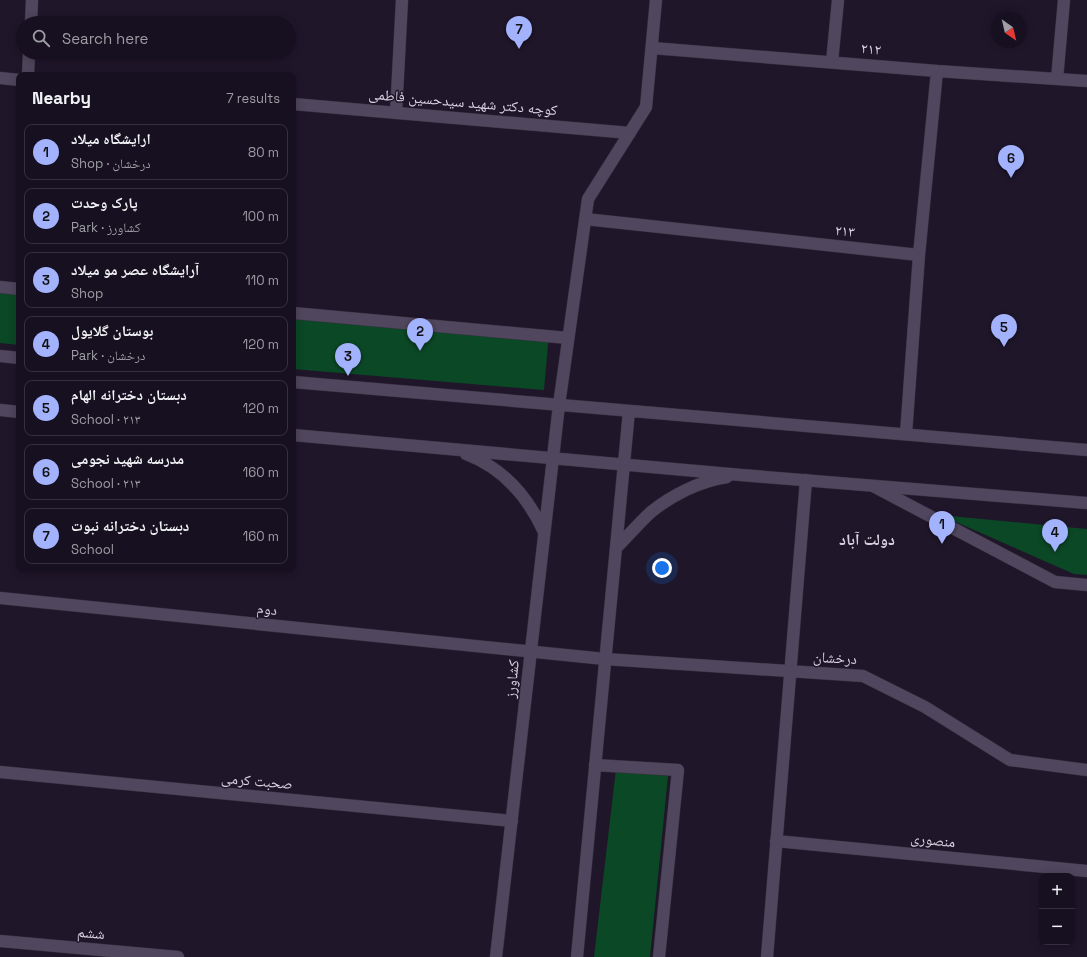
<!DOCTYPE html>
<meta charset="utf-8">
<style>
body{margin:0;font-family:"Space Grotesk","Noto Naskh Arabic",sans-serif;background:#201929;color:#f1f3f6}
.controls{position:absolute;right:12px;bottom:12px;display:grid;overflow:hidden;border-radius:8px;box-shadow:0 2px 10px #0003}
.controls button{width:36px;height:36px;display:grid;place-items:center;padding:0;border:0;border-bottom:1px solid #36303e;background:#171020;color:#f1f3f6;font:20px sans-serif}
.compass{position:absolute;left:991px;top:12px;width:36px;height:36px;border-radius:50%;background:#171020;box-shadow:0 2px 10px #0003;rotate:146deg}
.you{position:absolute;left:662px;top:568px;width:14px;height:14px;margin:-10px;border:3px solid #fff;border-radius:50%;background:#1a73e8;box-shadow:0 0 0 6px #1a73e833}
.badge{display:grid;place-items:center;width:26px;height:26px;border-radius:50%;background:#a3b2fd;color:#111;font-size:13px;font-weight:700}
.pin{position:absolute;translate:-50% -33px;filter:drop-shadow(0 1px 2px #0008)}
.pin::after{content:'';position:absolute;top:21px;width:14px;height:12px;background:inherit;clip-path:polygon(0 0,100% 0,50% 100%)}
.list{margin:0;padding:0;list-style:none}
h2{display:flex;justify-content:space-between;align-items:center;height:52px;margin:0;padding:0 16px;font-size:17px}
h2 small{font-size:13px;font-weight:400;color:#9e9da5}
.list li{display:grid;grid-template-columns:26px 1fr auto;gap:12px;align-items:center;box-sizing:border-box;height:56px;margin:0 8px 8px;padding:0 8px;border:1px solid #36303e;border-radius:8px}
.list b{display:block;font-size:15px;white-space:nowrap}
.list p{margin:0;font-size:13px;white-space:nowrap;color:#9e9da5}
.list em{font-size:13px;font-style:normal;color:#9e9da5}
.icon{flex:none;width:22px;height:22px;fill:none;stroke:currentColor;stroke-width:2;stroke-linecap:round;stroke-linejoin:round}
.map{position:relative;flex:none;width:1087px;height:957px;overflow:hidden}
.search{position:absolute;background:#171020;box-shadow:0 2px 10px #0003;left:16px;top:16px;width:280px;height:44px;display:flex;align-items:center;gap:10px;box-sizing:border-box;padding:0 14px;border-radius:22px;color:#9e9da5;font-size:15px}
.panel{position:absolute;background:#171020;box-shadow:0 2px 10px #0003;left:16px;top:72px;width:280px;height:500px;border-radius:8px}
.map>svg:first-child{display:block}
.green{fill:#0b4826}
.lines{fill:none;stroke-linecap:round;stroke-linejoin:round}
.street-casing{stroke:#37313f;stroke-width:13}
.secondary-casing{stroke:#37313f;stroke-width:13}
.street{stroke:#50465d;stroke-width:12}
.secondary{stroke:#50465d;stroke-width:12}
.labels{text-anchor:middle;stroke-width:3;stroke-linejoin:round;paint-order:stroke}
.street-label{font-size:15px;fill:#d8d2e0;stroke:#1f162a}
.neighbourhood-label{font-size:16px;font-weight:bold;fill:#d8d2e0;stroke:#1f162a}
</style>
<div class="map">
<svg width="1087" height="957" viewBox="0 0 1087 957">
<rect width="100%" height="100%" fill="#1f162a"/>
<path class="green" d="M0,285l19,2v58l-19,-2z
M293,310l256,23 -5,57 -251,-21z
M940,515l147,14v46l-13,-1z
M616,769l52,7 -18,181h-56z"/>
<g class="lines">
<g class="street-casing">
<path id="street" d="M31,23l1,-23
M652,48l285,23 150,10
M832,62l6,-62
M28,75l1,-22
M0,78l19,2
M1057,79l7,-79
M293,104l337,29
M396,113l6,-113
M585,219l334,36 18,-184
M0,287l19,2
M293,313l275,25
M559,405l29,-206 58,-92 10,-107
M906,434l13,-179
M873,486l182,96 32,3
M0,598l605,61 258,17 62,31 85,53 77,10
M595,765l83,5 -19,187
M0,772l512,49
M776,841l311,30
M0,941l178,16
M767,957l39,-477"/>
</g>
<g class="secondary-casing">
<path id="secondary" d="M0,356l19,2
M293,382l794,68
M0,410l19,2
M293,435l448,40 346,28
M466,454c37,14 62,43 78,78
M616,548c12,-12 23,-25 35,-36 21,-17 49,-31 76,-35
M496,957l63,-552
M577,957l52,-546"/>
</g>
<use href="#street" class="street"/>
<use href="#secondary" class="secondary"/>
</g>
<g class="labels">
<g class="street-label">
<text transform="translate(871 49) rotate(5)" y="5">۲۱۲</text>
<text transform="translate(463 102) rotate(5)" y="5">کوچه دکتر شهید سیدحسین فاطمی</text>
<text transform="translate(845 231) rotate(6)" y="5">۲۱۳</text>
<text transform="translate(267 609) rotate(6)" y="5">دوم</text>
<text transform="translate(835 658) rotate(3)" y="5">درخشان</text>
<text transform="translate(512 679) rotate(-84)" y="5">کشاورز</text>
<text transform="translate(257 781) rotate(5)" y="5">صحبت کرمی</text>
<text transform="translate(933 840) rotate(6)" y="5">منصوری</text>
<text transform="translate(91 933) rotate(5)" y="5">ششم</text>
</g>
<g class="neighbourhood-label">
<text x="867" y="545">دولت آباد</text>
</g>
</g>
</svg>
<div class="controls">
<button>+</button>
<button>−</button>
</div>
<svg class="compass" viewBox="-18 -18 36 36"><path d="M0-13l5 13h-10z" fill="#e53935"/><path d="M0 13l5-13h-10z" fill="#9e9da5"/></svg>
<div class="you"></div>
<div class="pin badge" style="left:942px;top:544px">1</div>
<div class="pin badge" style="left:420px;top:351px">2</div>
<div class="pin badge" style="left:348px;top:376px">3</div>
<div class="pin badge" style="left:1055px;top:552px">4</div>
<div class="pin badge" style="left:1004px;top:347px">5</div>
<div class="pin badge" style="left:1011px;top:178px">6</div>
<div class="pin badge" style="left:519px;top:49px">7</div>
<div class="search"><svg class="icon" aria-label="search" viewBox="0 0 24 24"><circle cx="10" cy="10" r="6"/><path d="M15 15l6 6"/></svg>Search here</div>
<section class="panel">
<h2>Nearby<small>7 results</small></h2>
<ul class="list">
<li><span class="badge">1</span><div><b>ارایشگاه میلاد</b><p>Shop · درخشان</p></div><em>80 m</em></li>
<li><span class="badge">2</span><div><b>پارک وحدت</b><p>Park · کشاورز</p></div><em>100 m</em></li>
<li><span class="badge">3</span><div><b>آرایشگاه عصر مو میلاد</b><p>Shop</p></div><em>110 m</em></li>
<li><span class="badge">4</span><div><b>بوستان گلایول</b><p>Park · درخشان</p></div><em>120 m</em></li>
<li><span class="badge">5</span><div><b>دبستان دخترانه الهام</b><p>School · ۲۱۳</p></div><em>120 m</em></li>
<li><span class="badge">6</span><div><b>مدرسه شهید نجومی</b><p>School · ۲۱۳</p></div><em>160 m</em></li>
<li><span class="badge">7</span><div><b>دبستان دخترانه نبوت</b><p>School</p></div><em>160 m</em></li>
</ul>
</section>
</div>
